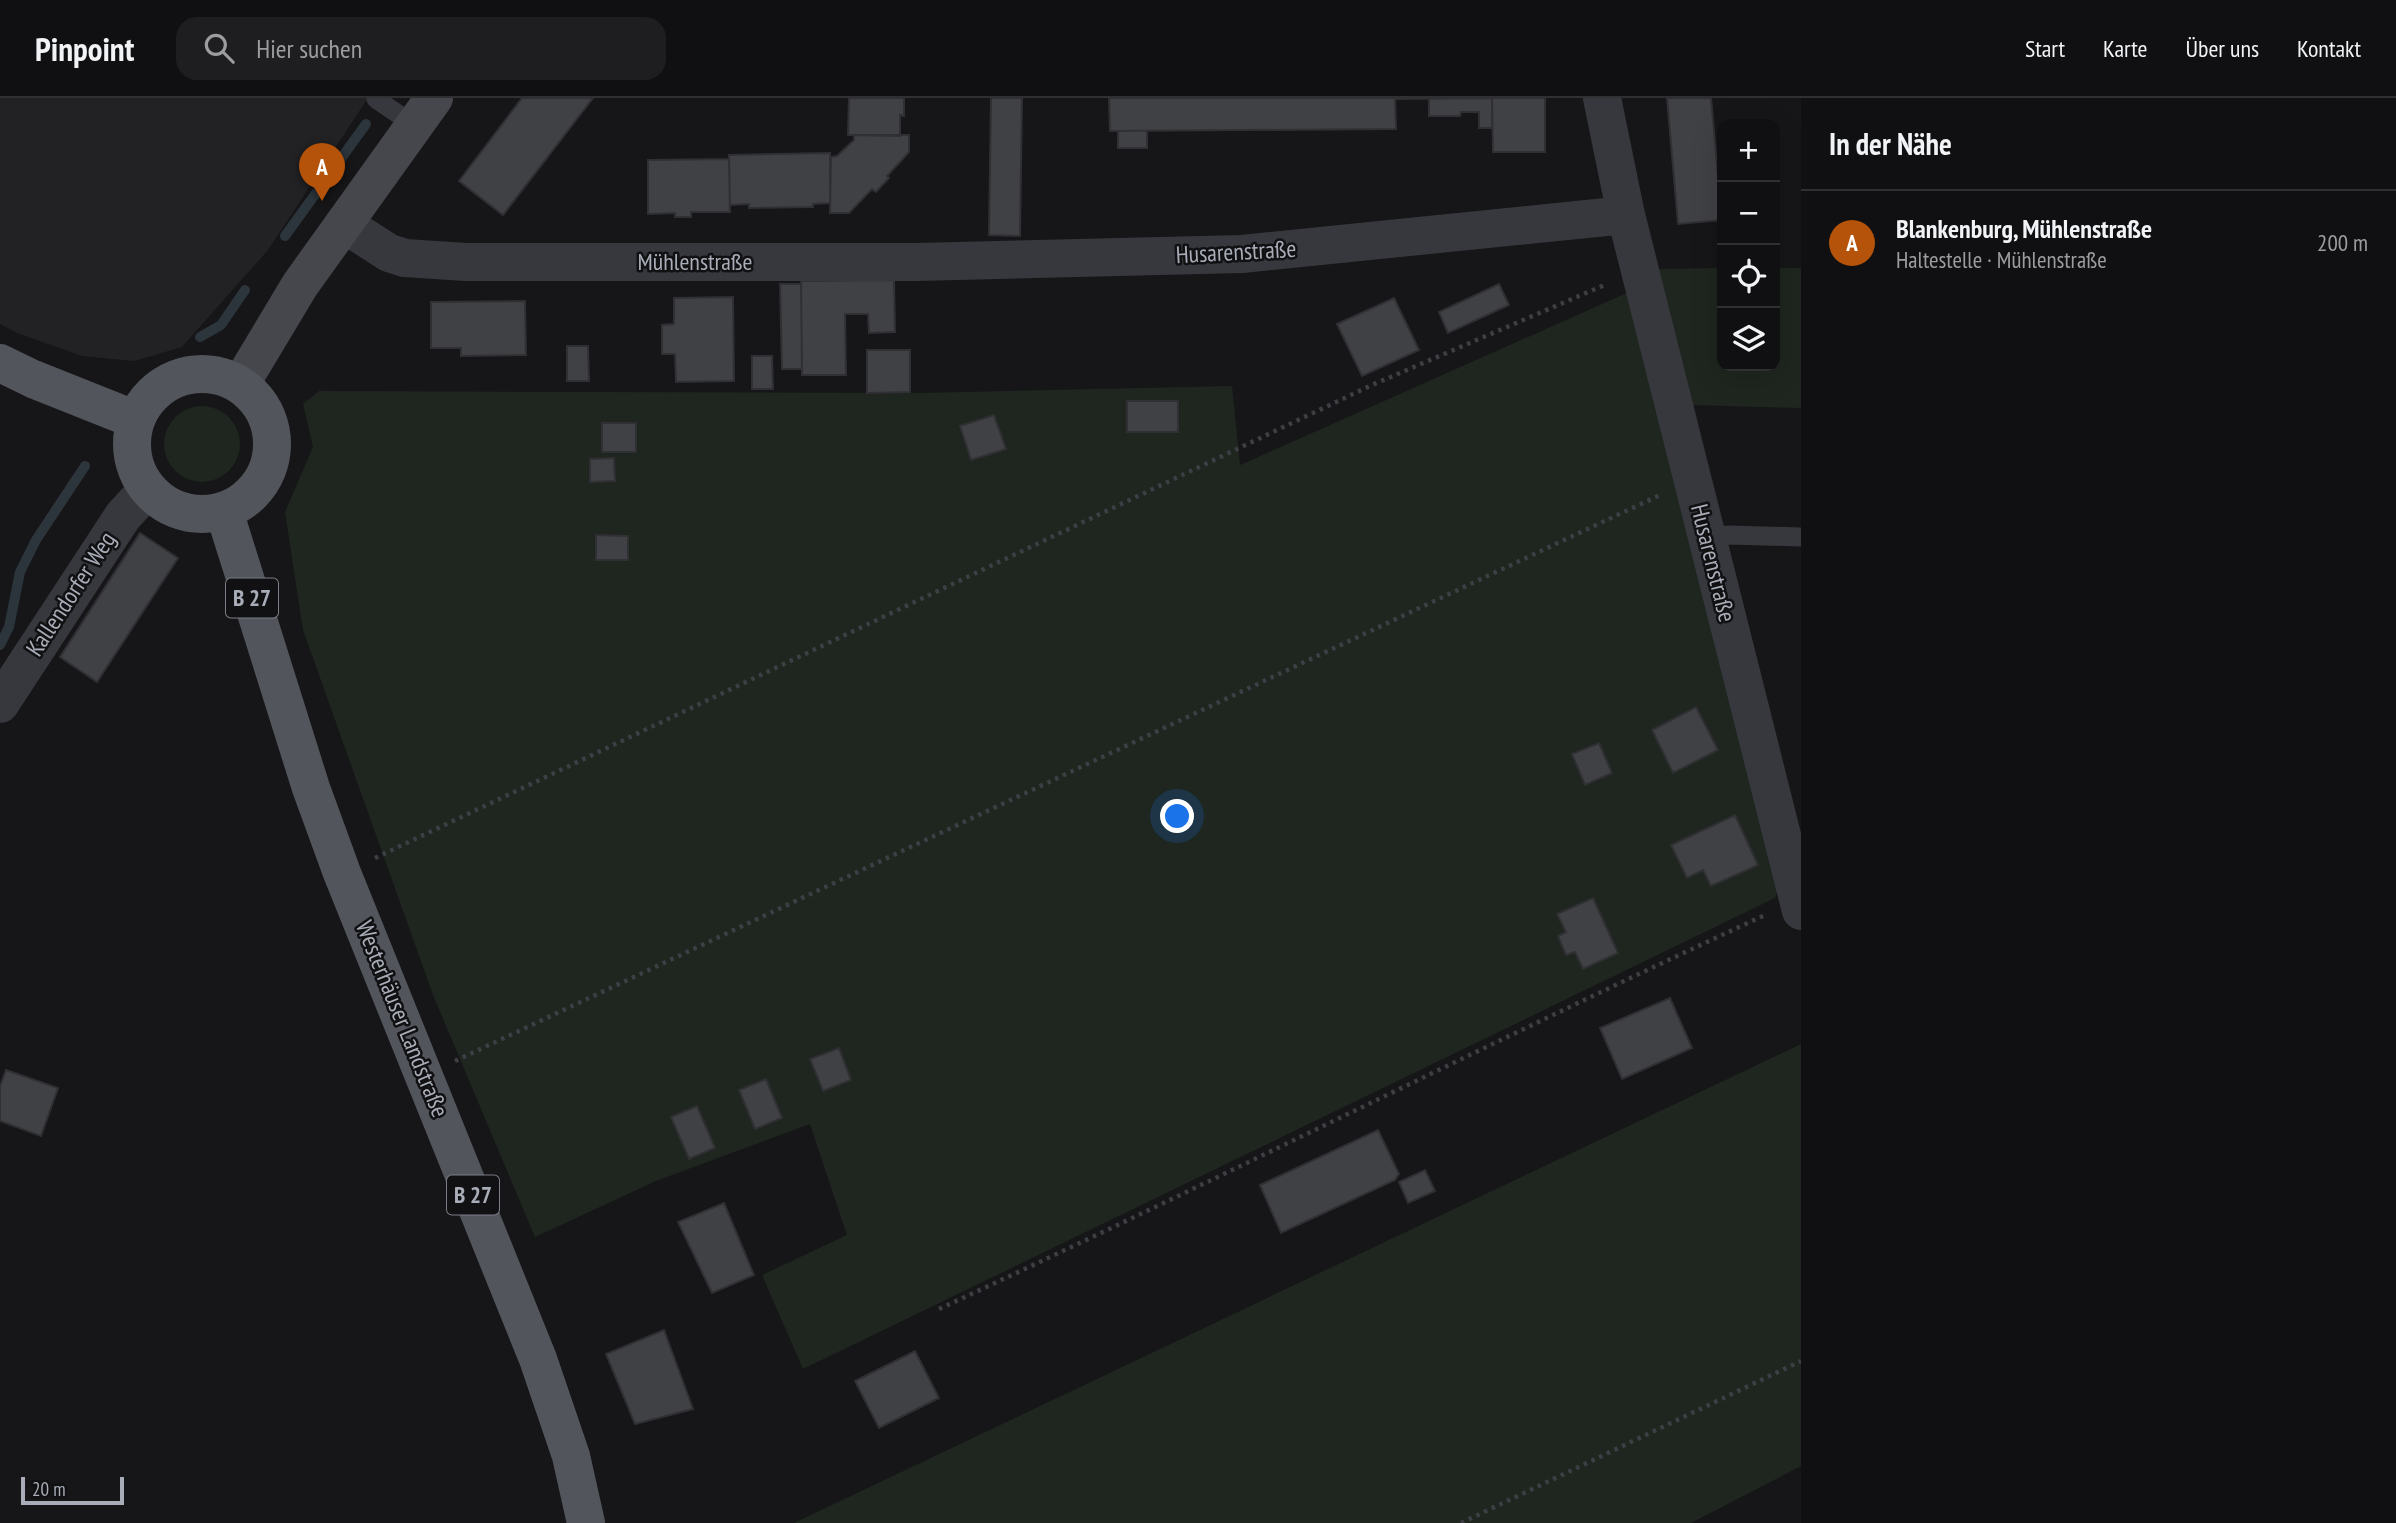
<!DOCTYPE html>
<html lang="de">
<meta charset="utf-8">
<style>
body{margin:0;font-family:"PT Sans Narrow",sans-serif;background:#1e1e20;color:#f1f3f6}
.controls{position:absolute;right:21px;top:21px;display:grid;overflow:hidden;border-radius:14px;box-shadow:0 7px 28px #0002}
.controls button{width:63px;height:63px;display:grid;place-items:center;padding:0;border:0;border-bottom:2px solid #303032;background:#101012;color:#f1f3f6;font:35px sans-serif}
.scale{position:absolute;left:21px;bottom:18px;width:103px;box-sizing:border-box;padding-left:7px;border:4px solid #a8adb8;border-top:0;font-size:19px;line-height:24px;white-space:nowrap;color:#a8adb8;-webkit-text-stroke:5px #111113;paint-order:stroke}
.you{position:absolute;left:1178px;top:719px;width:24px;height:24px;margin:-18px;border:5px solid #fff;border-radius:50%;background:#1a73e8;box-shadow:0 0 0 10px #1a73e833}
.badge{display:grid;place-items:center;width:46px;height:46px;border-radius:50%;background:#b45309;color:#fff;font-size:23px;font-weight:700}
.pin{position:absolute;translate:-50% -58px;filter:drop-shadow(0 2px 4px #0008)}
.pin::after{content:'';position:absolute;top:37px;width:24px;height:21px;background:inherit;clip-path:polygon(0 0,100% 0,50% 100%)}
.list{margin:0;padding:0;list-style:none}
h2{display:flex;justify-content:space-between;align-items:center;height:91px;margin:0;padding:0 28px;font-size:30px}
h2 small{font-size:23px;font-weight:400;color:#9c9d9f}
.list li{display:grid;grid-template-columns:46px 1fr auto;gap:21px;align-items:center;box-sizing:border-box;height:105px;padding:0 28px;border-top:2px solid #303032}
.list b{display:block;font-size:26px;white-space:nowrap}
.list p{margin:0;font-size:23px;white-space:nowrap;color:#9c9d9f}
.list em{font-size:23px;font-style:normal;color:#9c9d9f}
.icon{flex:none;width:38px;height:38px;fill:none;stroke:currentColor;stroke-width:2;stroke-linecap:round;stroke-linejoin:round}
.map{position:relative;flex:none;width:1801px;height:1425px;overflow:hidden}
header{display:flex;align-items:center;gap:42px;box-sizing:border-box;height:98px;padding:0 35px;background:#101012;border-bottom:2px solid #303032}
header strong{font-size:33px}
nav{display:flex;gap:38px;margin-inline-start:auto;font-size:24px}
.search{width:490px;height:63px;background:#1e1e20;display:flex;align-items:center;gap:18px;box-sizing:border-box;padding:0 24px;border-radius:21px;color:#9c9d9f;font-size:26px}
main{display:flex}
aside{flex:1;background:#101012}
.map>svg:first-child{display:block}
.built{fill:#222225}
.green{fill:#1e261f}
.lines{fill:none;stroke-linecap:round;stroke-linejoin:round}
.stream{stroke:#2c353c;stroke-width:10}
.building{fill:#404145;stroke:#303034;stroke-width:2}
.path{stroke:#3d3f44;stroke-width:4.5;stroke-dasharray:3.5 5;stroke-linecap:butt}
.lane{stroke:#37383d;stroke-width:19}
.street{stroke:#37383d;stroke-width:38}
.secondary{stroke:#45474d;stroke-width:38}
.primary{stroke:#53555c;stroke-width:38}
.labels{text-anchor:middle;stroke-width:5;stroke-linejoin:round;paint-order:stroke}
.shield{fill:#111113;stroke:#7b7e86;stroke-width:2}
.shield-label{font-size:23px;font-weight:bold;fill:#a8adb8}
.street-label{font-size:24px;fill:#a8adb8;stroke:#111113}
</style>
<header>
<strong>Pinpoint</strong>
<div class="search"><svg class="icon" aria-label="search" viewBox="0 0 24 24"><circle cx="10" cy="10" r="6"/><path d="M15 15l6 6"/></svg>Hier suchen</div>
<nav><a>Start</a><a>Karte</a><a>Über uns</a><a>Kontakt</a></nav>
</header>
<main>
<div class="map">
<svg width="1801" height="1425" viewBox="0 0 1801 1425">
<rect width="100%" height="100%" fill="#161618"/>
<path class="built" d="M0,0h368l-100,152 -86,97 -48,14 -52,-5 -65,-23 -17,-9z"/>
<path class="green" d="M1722,170v98h53v-98h26v140l-111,-3 -33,-136z
M1629,194l150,595 -4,11 -972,471 -41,-94 85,-40 -37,-111 -154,57 -121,56 -102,-242 -130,-365 -18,-118 28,-65 -10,-43 16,-13 602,2 311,-7 8,79z
M164 346a38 38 0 1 1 76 0a38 38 0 1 1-76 0Z
M1801,946v422l-110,57h-897z"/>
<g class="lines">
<path class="stream" d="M285,138l81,-112
M200,239l21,-12 24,-35
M0,547l9,-18 11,-55 16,-32 49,-74"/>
</g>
<path class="building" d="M522,0h71l-90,117 -44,-34z
M849,0h55v18l-4,-1v21l-52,-1z
M991,0h31l-2,138 -31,-1z
M1109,0h286l1,31 -286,2z
M1492,0v30h-13v-16h-18l-1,4h-31v-17h-34z
M1492,0h53v54h-52z
M1667,0h44l11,122 -44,4z
M1118,33h29v17h-29z
M854,37h55v17l-22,24 2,2 -13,14 -4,-3 -23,24h-19l1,-56 6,-1 17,-16z
M830,55v50l-17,1v3l-64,1v-4l-19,1 -1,-50z
M729,61l1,53h-39v5h-16v-4l-27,1v-54z
M894,182l1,52 -26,1 -1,-19h-23l1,61h-44l-1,-94z
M780,186h21l1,85h-20z
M1499,186l10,21 -61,28 -9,-21z
M733,199l1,84 -58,1 -1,-28h-13v-29l12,-1v-26z
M1394,200l25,52 -57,26 -25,-52z
M525,203l1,54 -65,1v-8h-30v-46z
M567,248h21l1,35h-22z
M867,252h43v42l-43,1z
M752,258h20l1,33h-21z
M1127,303h51v31h-51z
M994,317l12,34 -35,11 -11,-34z
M602,325h34v29h-34z
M614,360l1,23 -25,1v-23z
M140,435l38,25 -81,124 -37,-25z
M596,437l32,1v24h-32z
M1696,609l22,43 -45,23 -21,-43z
M1599,645l13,30 -27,12 -13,-31z
M1735,717l23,50 -47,21 -8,-16 -16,8 -16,-33z
M1593,800l25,55 -35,16 -8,-17 -9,3 -8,-19 8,-4 -9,-18z
M1670,900l22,50 -70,31 -22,-51z
M839,950l12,32 -28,11 -13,-32z
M6,972l52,18 -17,48 -41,-15v-35z
M766,981l16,39 -27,11 -16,-39z
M697,1008l18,42 -26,11 -18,-42z
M1378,1032l21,44 -4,6 -114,53 -21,-48z
M1425,1072l10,21 -27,12 -9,-21z
M724,1105l30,72 -42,18 -34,-71z
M664,1232l29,79 -58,15 -29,-70z
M915,1253l24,47 -60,30 -24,-47z"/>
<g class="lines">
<path class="path" d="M375,760l997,-473 235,-101
M455,963l1205,-566
M939,1211c277,-128 549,-266 826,-394
M1461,1425l340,-162"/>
<path class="lane" d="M376,1l38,26
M1706,440l23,-3 72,2"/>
<path class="street" d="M1602,0l24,117 175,696
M344,126l45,29 16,5 61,4h451l325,-8 384,-39
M0,606l123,-188 25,-27"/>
<path class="secondary" d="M240,287l60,-100 134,-187"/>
<path class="primary" d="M0,265l33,16 103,41
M132 346a70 70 0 1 1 140 0a70 70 0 1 1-140 0Z
M224,413l87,277 31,85 196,486 33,97 15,67"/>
</g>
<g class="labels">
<g class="shield">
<rect x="226" y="480.5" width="52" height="39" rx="5"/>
<rect x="447" y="1077.5" width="52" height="39" rx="5"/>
</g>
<g class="shield-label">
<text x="252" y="508">B 27</text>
<text x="473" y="1105">B 27</text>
</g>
<g class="street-label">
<text transform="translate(1236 154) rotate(-3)" y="8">Husarenstraße</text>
<text x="695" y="172">Mühlenstraße</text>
<text transform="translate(1713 465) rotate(76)" y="8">Husarenstraße</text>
<text transform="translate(71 496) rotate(-57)" y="8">Kallendorfer Weg</text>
<text transform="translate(402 921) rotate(68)" y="8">Westerhäuser Landstraße</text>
</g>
</g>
</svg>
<div class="controls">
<button>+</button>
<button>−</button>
<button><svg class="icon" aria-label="locate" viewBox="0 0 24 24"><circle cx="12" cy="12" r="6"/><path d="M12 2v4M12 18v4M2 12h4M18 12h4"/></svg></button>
<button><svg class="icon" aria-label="layers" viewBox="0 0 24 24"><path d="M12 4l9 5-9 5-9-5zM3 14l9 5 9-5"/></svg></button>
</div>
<div class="scale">20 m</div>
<div class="you"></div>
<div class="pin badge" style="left:322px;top:103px">A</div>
</div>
<aside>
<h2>In der Nähe<small></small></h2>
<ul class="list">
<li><span class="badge">A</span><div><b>Blankenburg, Mühlenstraße</b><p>Haltestelle · Mühlenstraße</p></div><em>200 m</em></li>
</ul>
</aside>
</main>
